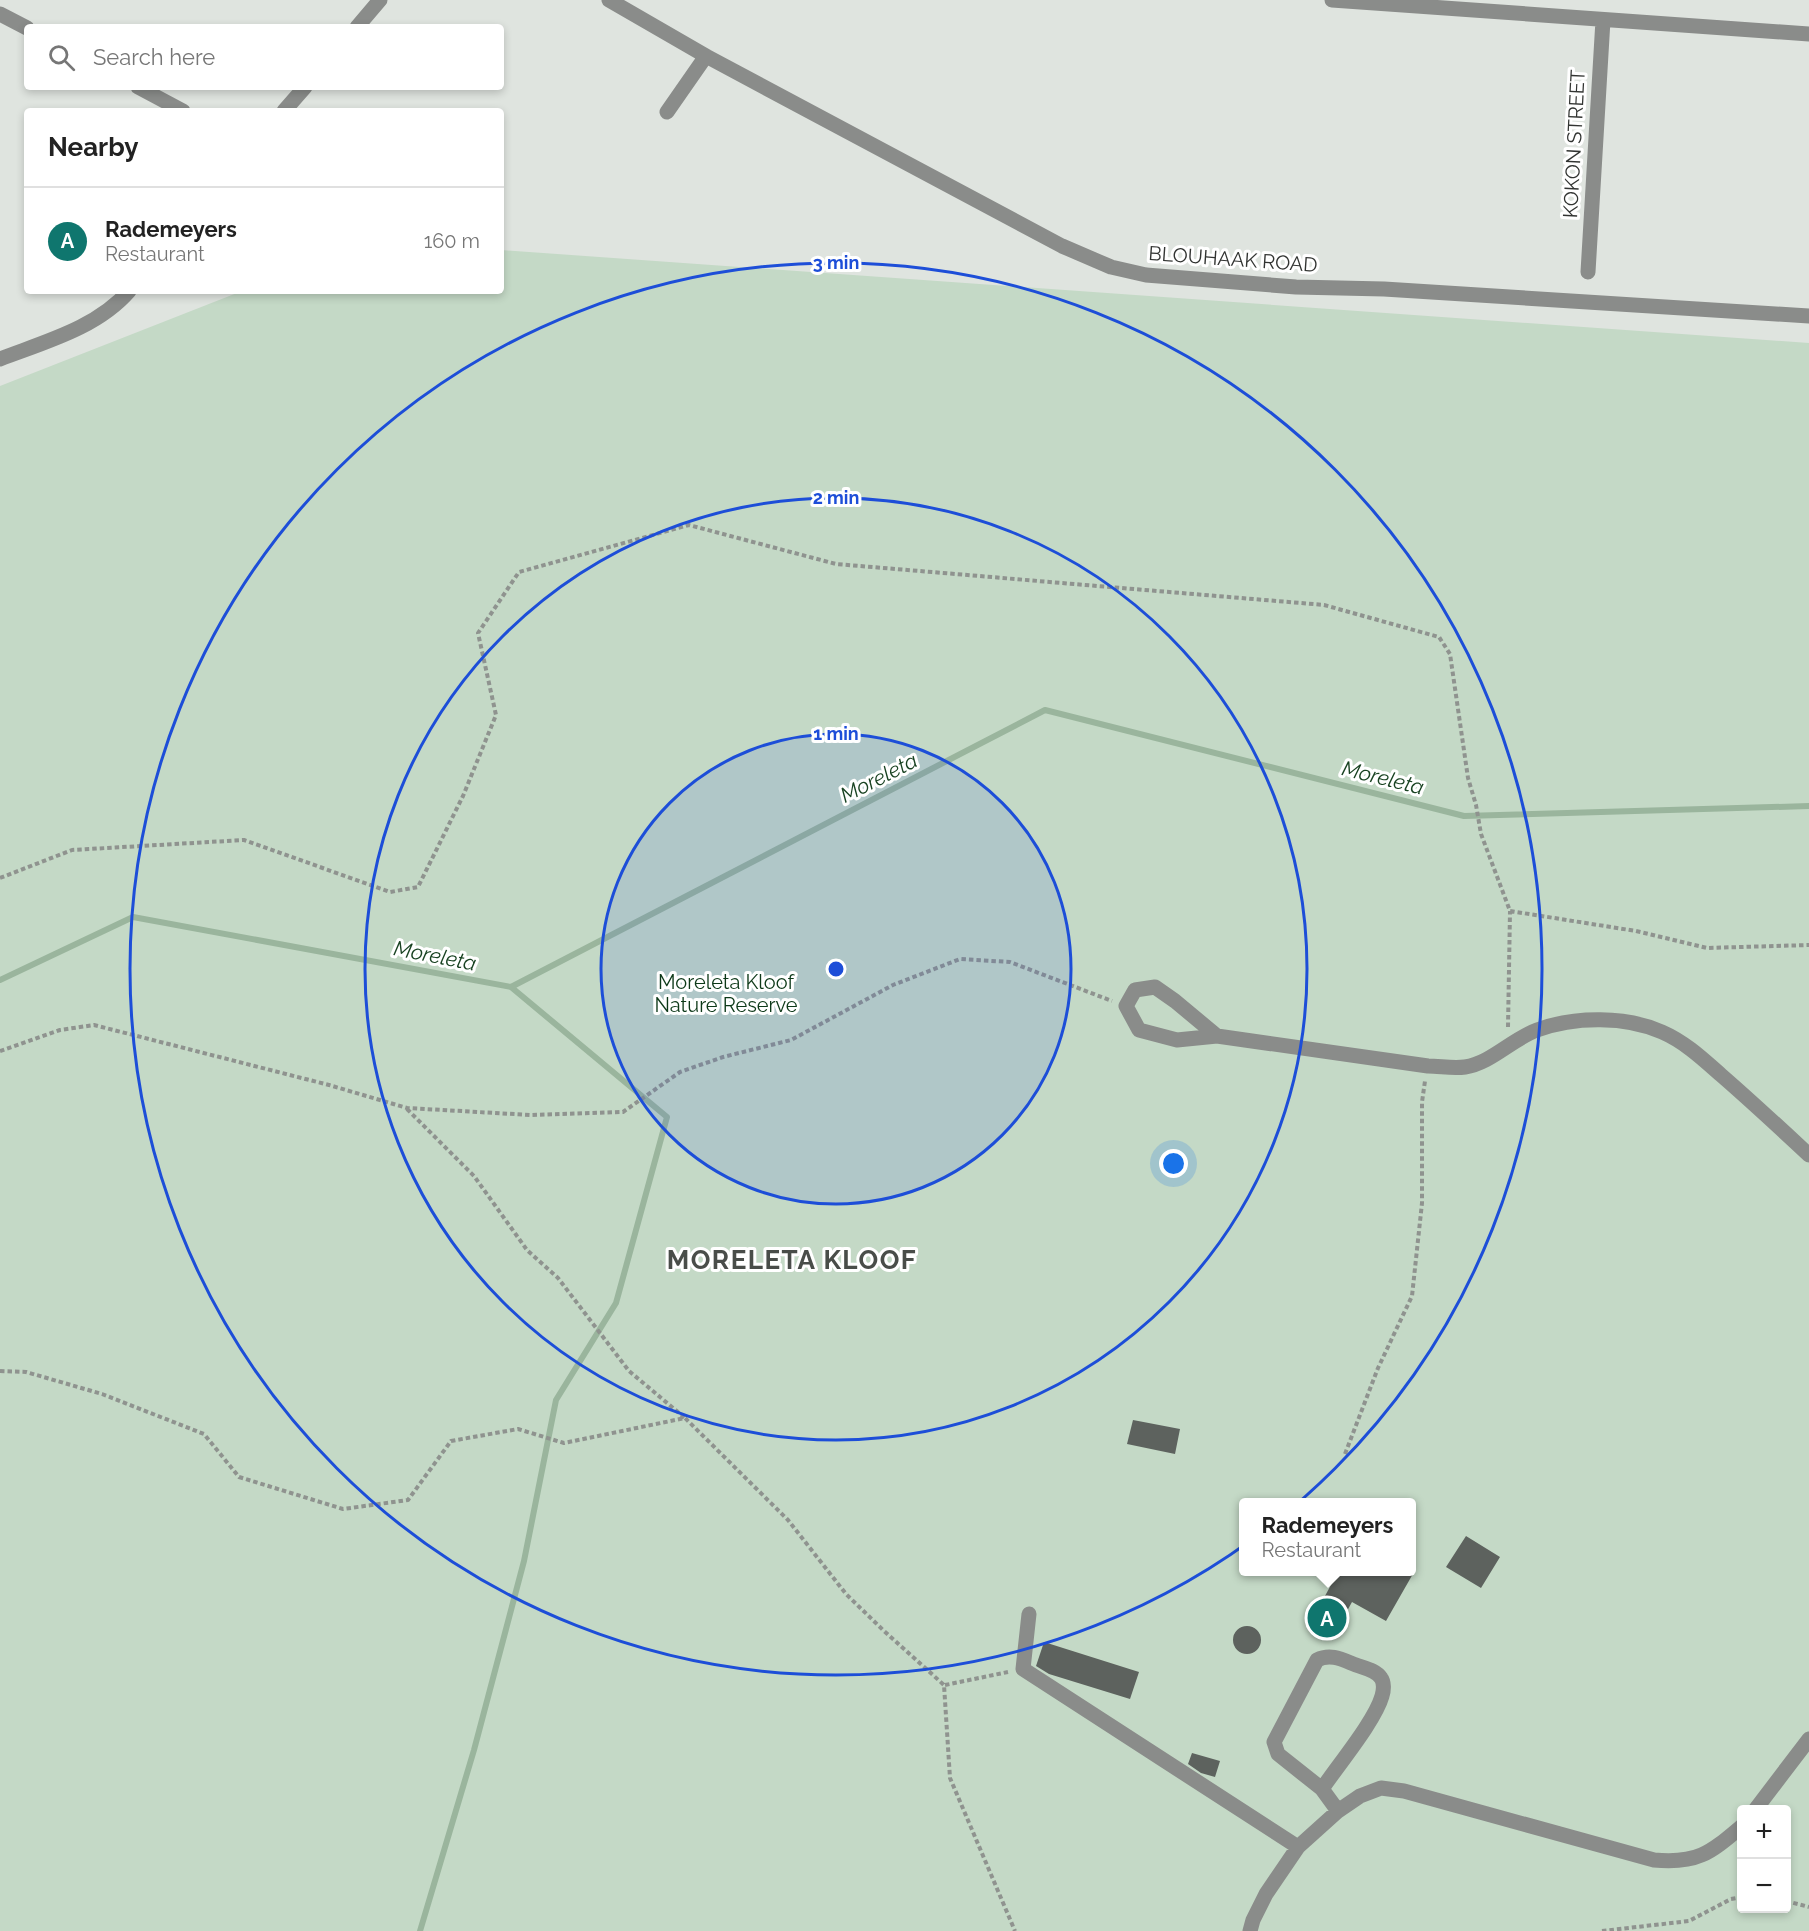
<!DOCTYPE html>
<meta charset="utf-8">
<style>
body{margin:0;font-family:Raleway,sans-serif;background:#f2f2f2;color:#222}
.controls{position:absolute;right:18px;bottom:18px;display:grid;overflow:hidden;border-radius:6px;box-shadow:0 3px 9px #0003}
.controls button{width:54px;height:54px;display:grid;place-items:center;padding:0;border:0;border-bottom:2px solid #e0e0e0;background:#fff;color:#222;font:30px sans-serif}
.you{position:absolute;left:1174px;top:1164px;width:21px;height:21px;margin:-15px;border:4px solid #fff;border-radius:50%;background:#1a73e8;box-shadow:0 0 0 9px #1a73e833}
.badge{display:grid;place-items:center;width:39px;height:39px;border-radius:50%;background:#0f766e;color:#fff;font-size:20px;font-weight:700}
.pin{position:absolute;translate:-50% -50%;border:3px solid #fff;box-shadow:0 2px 6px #0006}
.popup{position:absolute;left:1239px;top:1498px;width:177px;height:78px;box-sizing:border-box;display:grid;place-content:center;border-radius:6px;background:#fff;filter:drop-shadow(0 2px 4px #0005);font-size:20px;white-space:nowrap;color:#767676}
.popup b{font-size:22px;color:#222}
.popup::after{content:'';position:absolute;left:50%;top:100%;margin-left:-12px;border:12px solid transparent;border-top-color:#fff}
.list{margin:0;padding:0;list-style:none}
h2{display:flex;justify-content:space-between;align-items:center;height:78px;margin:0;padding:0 24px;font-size:26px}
h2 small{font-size:20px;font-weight:400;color:#767676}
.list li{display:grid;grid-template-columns:39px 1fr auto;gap:18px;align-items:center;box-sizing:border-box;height:108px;padding:0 24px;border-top:2px solid #e0e0e0}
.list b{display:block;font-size:22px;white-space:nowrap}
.list p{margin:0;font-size:20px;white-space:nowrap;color:#767676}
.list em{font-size:20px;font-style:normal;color:#767676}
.icon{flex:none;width:33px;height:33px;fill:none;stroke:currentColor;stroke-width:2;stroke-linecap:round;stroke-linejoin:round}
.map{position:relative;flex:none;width:1809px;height:1931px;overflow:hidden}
.search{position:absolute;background:#fff;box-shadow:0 3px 9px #0003;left:24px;top:24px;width:480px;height:66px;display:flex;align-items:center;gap:15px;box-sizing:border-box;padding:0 21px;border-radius:6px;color:#767676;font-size:22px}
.panel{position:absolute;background:#fff;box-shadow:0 3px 9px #0003;left:24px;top:108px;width:480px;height:186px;border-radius:6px}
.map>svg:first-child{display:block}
.green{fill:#c4d9c6;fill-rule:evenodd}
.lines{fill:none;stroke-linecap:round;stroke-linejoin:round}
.stream{stroke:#9ab59d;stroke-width:6}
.building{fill:#5d625e}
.path{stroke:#8f938f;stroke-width:4;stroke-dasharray:4.5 3;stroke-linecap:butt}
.minor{stroke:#8a8c8a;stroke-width:15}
.ring{fill:none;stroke:#1d4ed8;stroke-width:3}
.labels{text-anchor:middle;stroke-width:6;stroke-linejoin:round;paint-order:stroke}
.street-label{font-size:20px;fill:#323432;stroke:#fff}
.park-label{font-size:20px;fill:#0d3918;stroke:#fff}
.water-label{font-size:21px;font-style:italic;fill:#194322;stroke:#fff}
.district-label{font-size:26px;font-weight:bold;letter-spacing:1.5px;fill:#494d49;stroke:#fff}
.centre{fill:#1d4ed8;stroke:#fff;stroke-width:3}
.ring-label{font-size:18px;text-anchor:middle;font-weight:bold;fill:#1d4ed8;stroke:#fff;stroke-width:6;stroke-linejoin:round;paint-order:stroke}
</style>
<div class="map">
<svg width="1809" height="1931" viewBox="0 0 1809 1931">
<rect width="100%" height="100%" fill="#dfe4df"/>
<path class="green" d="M501,250l1308,93v1588h-1809v-1545l242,-95h259zM1243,1502h168v70h-168zM1742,1810h44v98h-44z"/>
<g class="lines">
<path class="stream" d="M0,980l133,-63 378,70 534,-277 419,106 345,-10
M420,1931l54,-181 50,-189 32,-161 60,-97 51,-186 -156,-130"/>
</g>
<path class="building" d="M1133,1420l47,9 -5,25 -48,-10z
M1466,1536l34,21 -19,31 -35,-21z
M1338,1572h76l-28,49 -34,-19 -10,18 -23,-13z
M1233 1640a14 14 0 1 1 28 0a14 14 0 1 1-28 0Z
M1044,1642l95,30 -9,27 -81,-25 -13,-8z
M1192,1753l28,8 -5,16 -14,-4 -13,-9z"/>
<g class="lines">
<path class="path" d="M0,878l72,-28 172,-10 146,52 28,-5 45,-91 33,-81 -18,-82 41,-61 170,-47 147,39 488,41 115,32 11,17 18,124 8,27 5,29 29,77 126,20 71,17 102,-3
M1508,1027l2,-116
M0,1051l60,-21 34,-5 235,60 78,23 124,7 92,-3 57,-40 43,-15 68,-17 102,-55 67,-26 50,3 102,39
M407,1109l67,67 53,74 31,28 71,93 56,47
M0,1371l26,1 76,22 102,40 35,43 104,32 65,-9 43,-59 67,-12 46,14 121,-25 103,102 58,74 37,36 61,55 6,93 65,153
M1345,1454l33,-86 34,-72 10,-93v-101l3,-21
M945,1685l63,-13
M1786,1901l23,6
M1602,1931l87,-10 42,-22 11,-2"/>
<path class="minor" d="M609,0l97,56 356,190 49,21 35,8 150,12 88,2 425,27
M1332,0l477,34
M0,14l27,14
M357,27l23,-27
M138,87l45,24
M284,111l21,-24
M667,112l39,-56
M1588,272l15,-252
M0,359c44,-17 97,-31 129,-68
M1217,1036l-42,-35 -20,-14 -20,3 -9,16 13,24 38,10 40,-4 211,30c12,0 25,3 37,1 26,-4 47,-28 72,-37 38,-14 89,-14 125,2 23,10 41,27 59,43 30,26 59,53 88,80
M1029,1614l-6,55 275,178
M1322,1789c16,-24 53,-68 60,-93 2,-6 2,-14 -1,-18 -5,-8 -17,-10 -25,-13 -13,-5 -25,-12 -39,-5l-43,82 4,12 44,35 16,22
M1755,1810l54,-71
M1250,1931l3,-11 13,-26 32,-47 40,-36 22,-15 21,-8 23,3 250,69c44,4 56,-7 88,-34"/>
</g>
<circle cx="836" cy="969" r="235" fill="#1d4ed8" fill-opacity=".12"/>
<g class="ring">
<circle cx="836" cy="969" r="235"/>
<circle cx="836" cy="969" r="471"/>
<circle cx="836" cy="969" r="706"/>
</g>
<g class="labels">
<g class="street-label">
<text transform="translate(1574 144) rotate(-87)" y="7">KOKON STREET</text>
<text transform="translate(1233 259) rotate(4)" y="7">BLOUHAAK ROAD</text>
</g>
<g class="park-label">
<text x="726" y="989">Moreleta Kloof<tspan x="726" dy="23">Nature Reserve</tspan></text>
</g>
<g class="water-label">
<text transform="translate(879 778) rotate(-27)" y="7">Moreleta</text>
<text transform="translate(1383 778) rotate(14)" y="7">Moreleta</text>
<text transform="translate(435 956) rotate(11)" y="7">Moreleta</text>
</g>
<g class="district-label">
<text x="792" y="1269">MORELETA KLOOF</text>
</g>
</g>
<circle cx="836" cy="969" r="9" class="centre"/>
<g class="ring-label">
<text x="836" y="269">3 min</text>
<text x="836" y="504">2 min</text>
<text x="836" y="740">1 min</text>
</g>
</svg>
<div class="controls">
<button>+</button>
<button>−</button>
</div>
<div class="you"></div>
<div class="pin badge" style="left:1327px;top:1618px">A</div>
<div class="popup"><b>Rademeyers</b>Restaurant</div>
<div class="search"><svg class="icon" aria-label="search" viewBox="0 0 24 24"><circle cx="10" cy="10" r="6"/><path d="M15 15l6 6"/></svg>Search here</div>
<section class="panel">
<h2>Nearby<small></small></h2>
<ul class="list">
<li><span class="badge">A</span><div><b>Rademeyers</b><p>Restaurant</p></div><em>160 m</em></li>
</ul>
</section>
</div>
